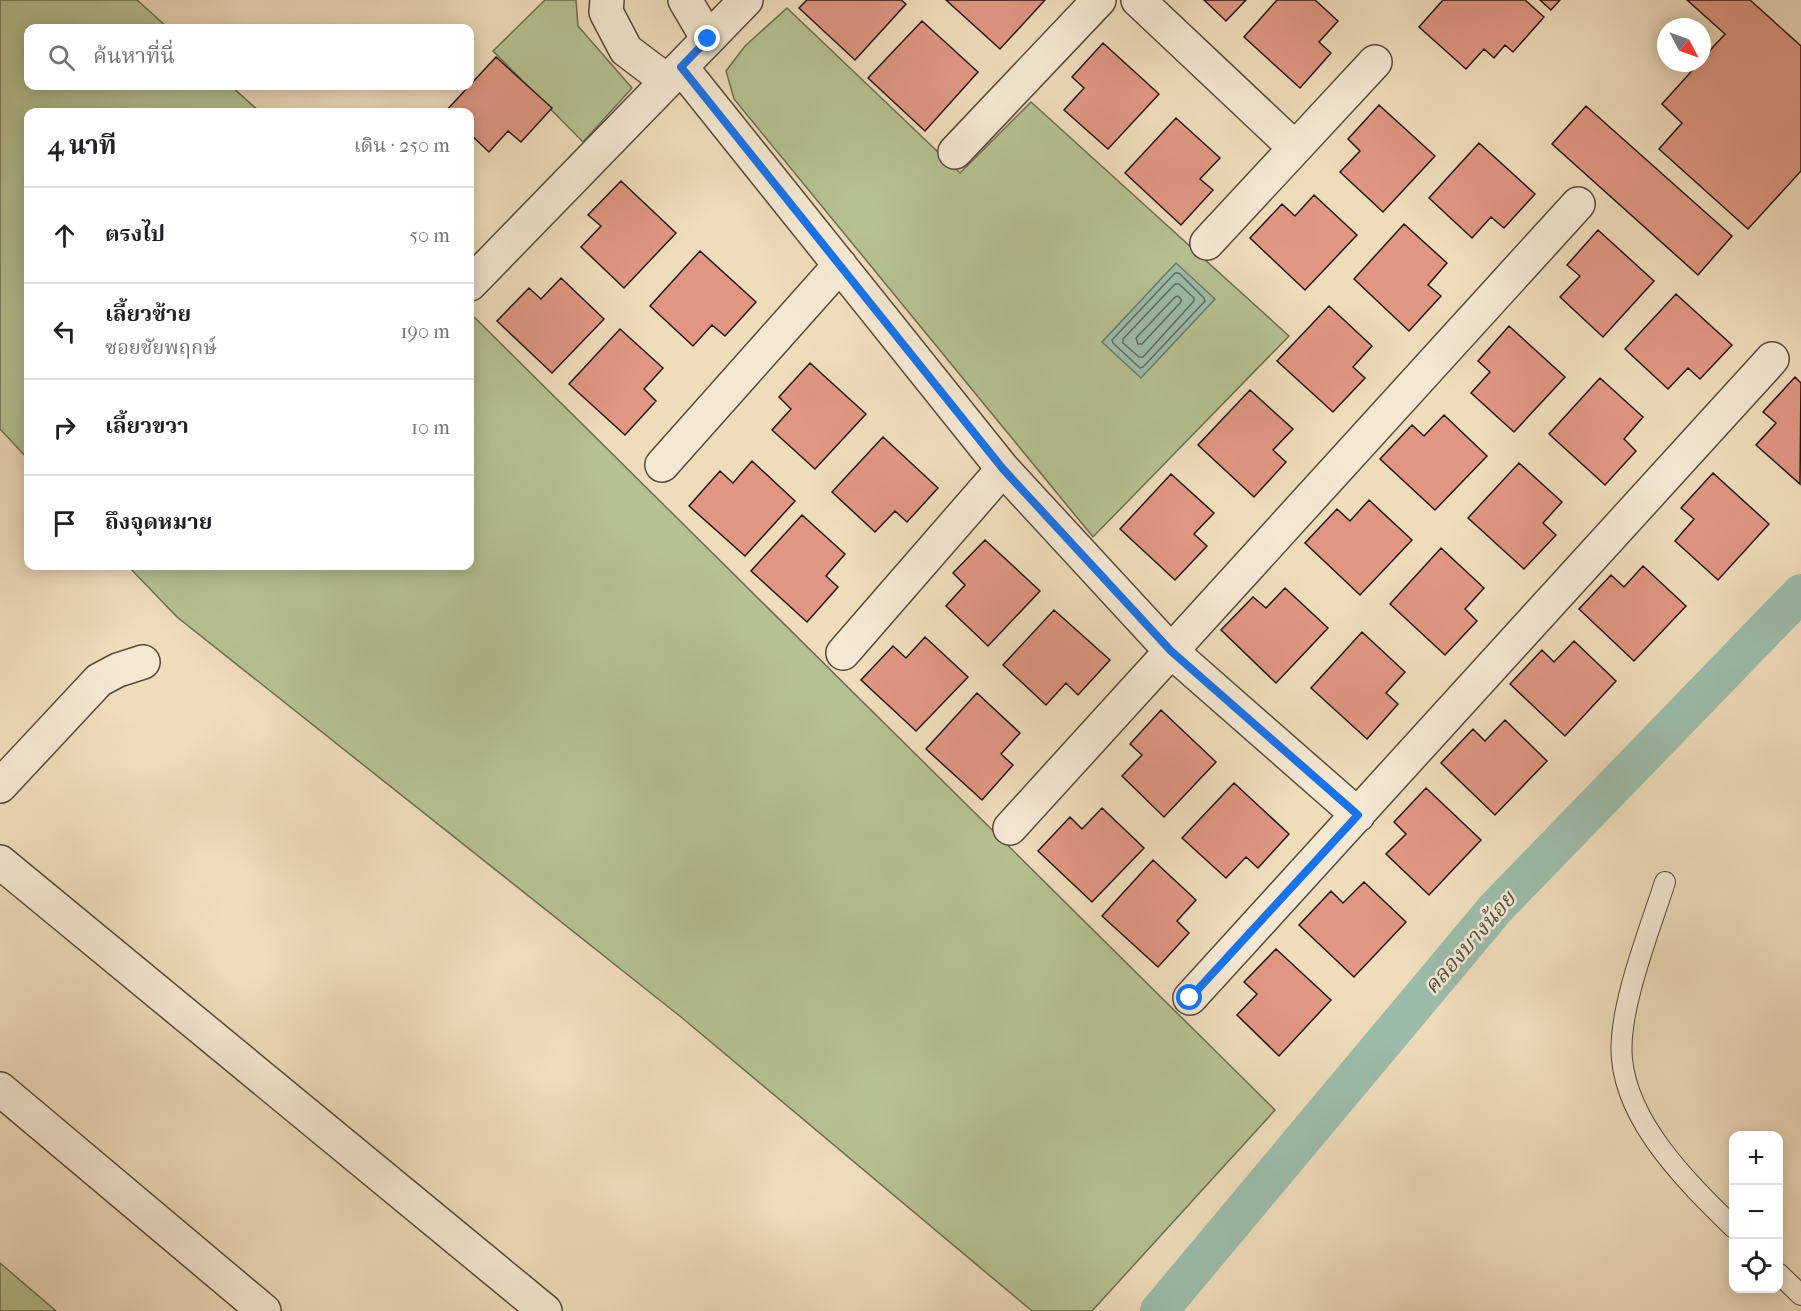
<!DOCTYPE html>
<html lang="th">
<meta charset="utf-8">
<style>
body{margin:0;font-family:"IM FELL French Canon","Noto Serif Thai",serif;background:#f6f6f6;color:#202124}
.controls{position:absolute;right:18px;bottom:18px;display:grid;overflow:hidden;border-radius:12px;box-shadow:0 3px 15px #0003}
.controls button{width:54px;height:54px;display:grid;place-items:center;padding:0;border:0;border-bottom:2px solid #e0e0e0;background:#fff;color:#202124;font:30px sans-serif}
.compass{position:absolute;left:1657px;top:18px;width:54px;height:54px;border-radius:50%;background:#fff;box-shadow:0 3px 15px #0003;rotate:131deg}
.stop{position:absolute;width:18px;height:18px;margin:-14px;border:4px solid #1a73e8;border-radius:50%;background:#fff}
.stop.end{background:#1a73e8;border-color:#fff;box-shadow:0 2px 6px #0008}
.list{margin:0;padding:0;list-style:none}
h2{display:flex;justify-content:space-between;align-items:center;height:78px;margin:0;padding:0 24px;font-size:26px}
h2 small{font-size:20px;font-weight:400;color:#757577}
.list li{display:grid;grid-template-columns:39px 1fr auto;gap:18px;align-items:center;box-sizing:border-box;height:96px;padding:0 24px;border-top:2px solid #e0e0e0}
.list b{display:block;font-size:22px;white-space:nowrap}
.list p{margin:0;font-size:20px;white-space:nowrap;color:#757577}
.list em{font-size:20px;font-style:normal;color:#757577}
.icon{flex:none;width:33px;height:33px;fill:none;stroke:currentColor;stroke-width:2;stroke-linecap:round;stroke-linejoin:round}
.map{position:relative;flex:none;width:1801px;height:1311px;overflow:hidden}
.search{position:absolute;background:#fff;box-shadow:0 3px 15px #0003;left:24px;top:24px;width:450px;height:66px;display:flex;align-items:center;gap:15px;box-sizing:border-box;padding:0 21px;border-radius:12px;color:#757577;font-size:22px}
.panel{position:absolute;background:#fff;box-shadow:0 3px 15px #0003;left:24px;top:108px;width:450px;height:462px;border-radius:12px}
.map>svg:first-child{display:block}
.green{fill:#b6c192;stroke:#6d6d52;stroke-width:1.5}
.water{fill:#9cbcaa;stroke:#6c7b6d;stroke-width:1.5}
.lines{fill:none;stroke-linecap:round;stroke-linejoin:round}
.shore{stroke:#606a5e;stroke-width:1.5}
.canal{stroke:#9cbcaa;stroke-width:38}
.building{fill:#e09683;stroke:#241912;stroke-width:1.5}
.service-casing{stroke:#574a3c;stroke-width:22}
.minor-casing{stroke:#574a3c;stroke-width:36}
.service{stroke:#f5e8d3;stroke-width:20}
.minor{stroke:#f5e8d3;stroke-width:33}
.route{stroke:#1a73e8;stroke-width:8}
.labels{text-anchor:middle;stroke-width:5;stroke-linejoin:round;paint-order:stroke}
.water-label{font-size:22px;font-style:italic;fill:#4e5247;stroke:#f5e8d3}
</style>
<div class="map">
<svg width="1801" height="1311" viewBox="0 0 1801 1311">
<rect width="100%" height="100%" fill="#efdcbb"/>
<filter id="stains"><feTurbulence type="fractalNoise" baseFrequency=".00333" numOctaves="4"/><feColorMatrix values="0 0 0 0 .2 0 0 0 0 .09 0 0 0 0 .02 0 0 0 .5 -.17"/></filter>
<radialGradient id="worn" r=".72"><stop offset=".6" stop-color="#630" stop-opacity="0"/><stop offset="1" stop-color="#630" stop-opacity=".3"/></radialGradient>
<path class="green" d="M0,0h137l31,28h-140v58h203l29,26h-232v347l-28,-30z
M545,0h31l2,26 54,62 -49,54 -90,-91z
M787,8l173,165 71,-71 258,234 -196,201 -359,-438 -8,-28 19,-25z
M470,313l805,797 -183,201h-60l-351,-294 -504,-400 -49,-51h342z
M0,1263l56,48h-56z"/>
<path class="water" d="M1176,263l39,36 -74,79 -39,-36z"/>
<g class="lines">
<path class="shore" d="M1175,273h4l25,25 1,3 -62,66 -3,1 -27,-25 -1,-3z
M1175,284h4l15,14v3l-51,56h-4l-16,-14v-4z
M1178,296l3,3v3l-39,42h-4l-2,-6 39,-41z"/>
<path class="canal" d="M1159,1311l336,-402 306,-316"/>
</g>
<path class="building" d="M807,0h94l5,4 -51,56 -56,-52z
M946,0h99l-45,49z
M1204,0h42l-20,21z
M1277,0h38l23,21 -19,21 12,11 -31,35 -56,-51z
M1443,0h82l19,17 -31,35 -8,-7 -11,13 -10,-9 -18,20 -47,-42z
M1540,0h20l-9,10z
M1687,0h63l51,46v125l-53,58 -89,-80 23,-26 -20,-19 37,-41h3v-4l23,-25z
M922,21l56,51 -53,59 -57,-53z
M1103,43l56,51 -51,55 -44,-39 20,-22 -12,-11z
M496,57l56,51 -31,34 -13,-11 -19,21 -19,-18v-22h-25z
M1379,105l56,51 -52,56 -43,-40 20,-21 -12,-12z
M1586,106l146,130 -34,39 -146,-131z
M1176,118l44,40 -20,21 13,11 -32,35 -56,-52z
M1479,143l56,51 -31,34 -13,-11 -19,21 -43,-40z
M621,181l55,52 -52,55 -43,-41 20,-21 -13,-11z
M1314,195l43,40 -52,55 -55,-52 32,-34 13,12z
M1404,224l43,39 -19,22 13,11 -32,35 -55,-52z
M1598,230l56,51 -51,56 -43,-40 20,-21 -13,-11z
M700,251l56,51 -31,34 -13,-11 -19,21 -43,-40z
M561,278l43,41 -52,54 -55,-52 32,-33 12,11z
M1676,294l56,51 -32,34 -12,-11 -20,21 -43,-40z
M1329,306l43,40 -19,21 12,11 -32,34 -56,-51z
M1509,326l56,51 -51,55 -43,-39 19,-21 -12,-11z
M620,329l43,39 -19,21 12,12 -31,34 -56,-51z
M810,363l56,51 -51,55 -43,-39 19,-21 -12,-12z
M1795,377l6,6 -1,101 -44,-39 20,-22 -13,-11z
M1600,378l43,39 -19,22 12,12 -31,34 -56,-51z
M1250,390l43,39 -20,21 13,12 -32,35 -56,-52z
M1444,415l43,41 -52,54 -55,-51 32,-34 12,11z
M883,437l55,51 -31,34 -12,-11 -20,21 -43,-40z
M752,461l43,40 -50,55 -56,-50 31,-35 13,12z
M1519,463l43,39 -19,21 13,12 -32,34 -56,-51z
M1713,473l56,51 -51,56 -43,-39 19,-22 -13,-11z
M1171,474l43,39 -20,21 13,12 -32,34 -55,-51z
M1369,500l43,40 -52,55 -55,-52 32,-34 13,12z
M802,515l43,39 -19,22 12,11 -31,35 -56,-51z
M985,540l55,51 -52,55 -42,-40 19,-21 -12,-12z
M1441,548l43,40 -19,21 12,12 -32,34 -55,-51z
M1643,566l43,40 -52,55 -55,-52 32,-34 13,12z
M1285,588l43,40 -52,55 -55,-53 32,-33 13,11z
M1054,610l56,50 -32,35 -12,-12 -20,22 -43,-40z
M1362,632l43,40 -19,21 12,11 -31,35 -56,-51z
M925,637l43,40 -52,54 -55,-51 32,-34 13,12z
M1574,641l42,40 -51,55 -55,-52 32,-34 12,12z
M977,693l43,40 -19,21 12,11 -31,35 -56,-51z
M1161,710l55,52 -52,55 -42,-41 20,-21 -12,-11z
M1505,720l42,41 -52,54 -54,-52 32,-34 12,12z
M1234,783l55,51 -31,34 -12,-11 -20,21 -44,-40z
M1426,788l55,52 -52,55 -43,-41 20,-20 -12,-12z
M1102,808l42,40 -52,54 -54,-51 32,-34 12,12z
M1153,860l43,40 -19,21 12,12 -31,34 -56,-51z
M1364,882l42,40 -52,55 -55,-52 32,-34 12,12z
M1276,949l55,51 -52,56 -42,-41 20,-21 -13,-12z"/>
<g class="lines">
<g class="service-casing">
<path id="service" d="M1665,882c-15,47 -48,129 -43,177 6,66 67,125 112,169
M1778,1273l23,22"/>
</g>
<g class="minor-casing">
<path id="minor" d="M607,0l-1,12 20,38 41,31
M685,0l23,39
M1138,0l157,148
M681,67l322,402 168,182 187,164
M955,152l144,-152
M1207,243l168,-181
M470,284l276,-284
M662,465l178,-200
M843,653l160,-184
M0,786l99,-106 19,-10 25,-8
M1010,828l568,-624
M0,862l545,449
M1190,998l582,-639
M0,1089l264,222"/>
</g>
<use href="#service" class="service"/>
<use href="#minor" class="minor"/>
</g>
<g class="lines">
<path class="route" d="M708,39l-27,28 322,402 168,182 187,164 -168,183"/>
</g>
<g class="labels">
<g class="water-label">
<text transform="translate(1469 942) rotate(-49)" y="8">คลองบางน้อย</text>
</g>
</g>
<rect width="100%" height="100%" filter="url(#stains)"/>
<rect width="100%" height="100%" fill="url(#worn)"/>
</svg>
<div class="controls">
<button>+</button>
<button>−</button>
<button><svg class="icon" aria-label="locate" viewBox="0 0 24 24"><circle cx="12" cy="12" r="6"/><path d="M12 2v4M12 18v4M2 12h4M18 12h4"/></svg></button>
</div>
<svg class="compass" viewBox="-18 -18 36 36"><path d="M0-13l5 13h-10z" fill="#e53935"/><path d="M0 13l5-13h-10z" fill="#757577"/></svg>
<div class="stop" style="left:1190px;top:998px"></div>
<div class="stop end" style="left:708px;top:39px"></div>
<div class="search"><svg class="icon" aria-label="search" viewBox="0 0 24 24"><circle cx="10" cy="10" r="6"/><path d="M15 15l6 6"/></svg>ค้นหาที่นี่</div>
<section class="panel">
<h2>4 นาที<small>เดิน · 250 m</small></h2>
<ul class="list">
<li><svg class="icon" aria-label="ahead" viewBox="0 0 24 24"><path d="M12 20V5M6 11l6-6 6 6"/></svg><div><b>ตรงไป</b></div><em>50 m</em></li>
<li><svg class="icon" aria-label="left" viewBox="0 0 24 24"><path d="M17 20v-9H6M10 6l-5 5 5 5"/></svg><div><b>เลี้ยวซ้าย</b><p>ซอยชัยพฤกษ์</p></div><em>190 m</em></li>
<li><svg class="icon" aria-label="right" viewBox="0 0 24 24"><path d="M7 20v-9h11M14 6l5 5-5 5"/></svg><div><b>เลี้ยวขวา</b></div><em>10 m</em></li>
<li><svg class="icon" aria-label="arrive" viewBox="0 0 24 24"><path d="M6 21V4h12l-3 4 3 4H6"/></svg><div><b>ถึงจุดหมาย</b></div></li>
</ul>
</section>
</div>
